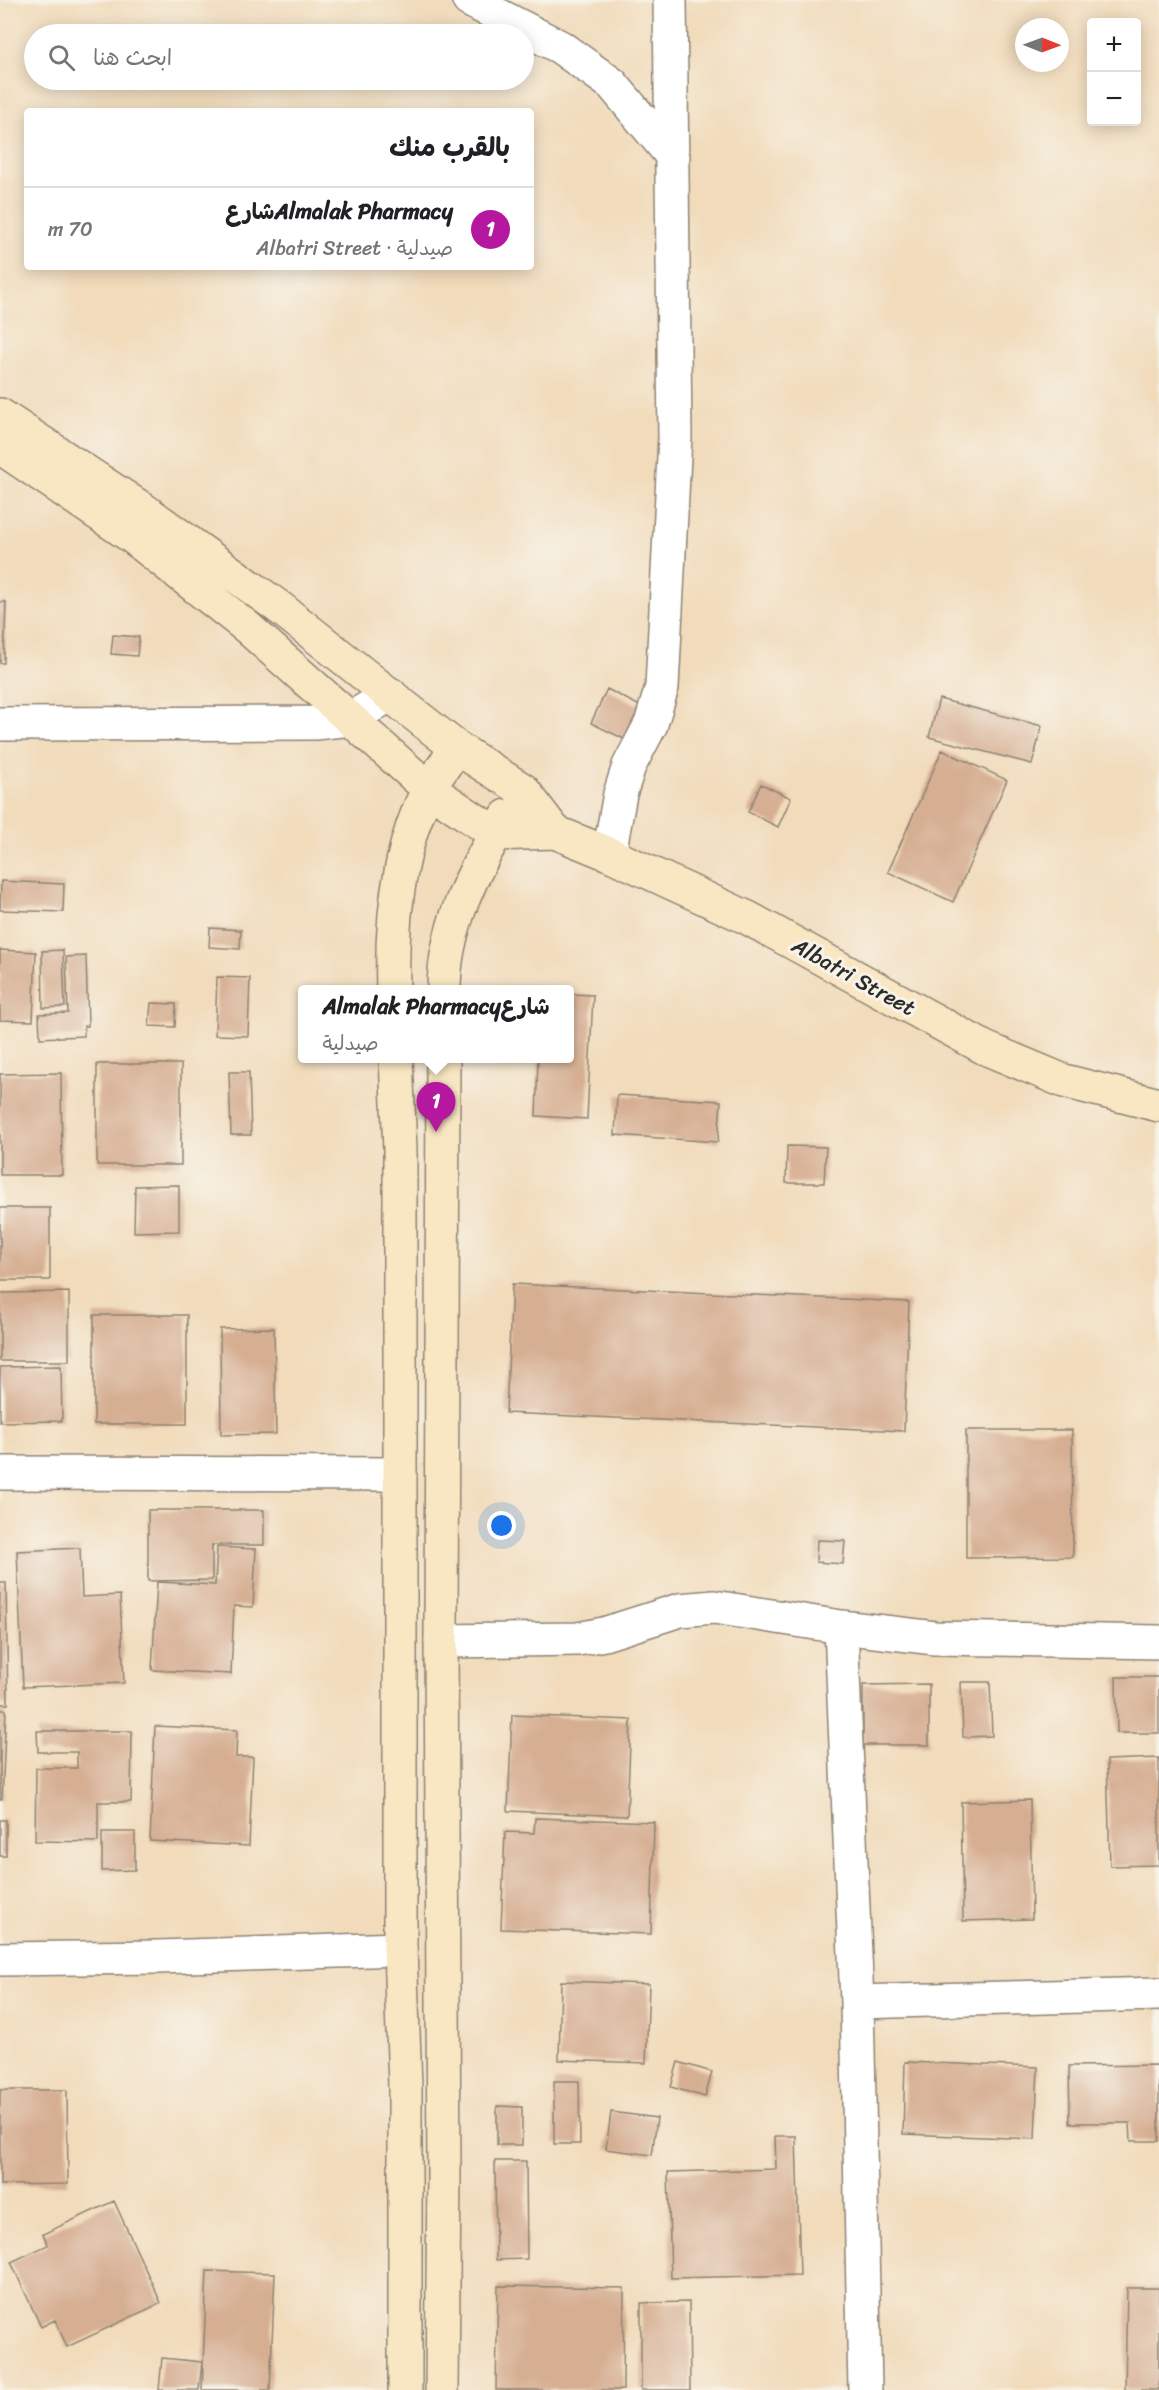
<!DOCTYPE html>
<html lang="ar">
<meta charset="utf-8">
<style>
body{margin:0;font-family:Sriracha,"Playpen Sans Arabic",sans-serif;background:#f2f2f2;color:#202124;direction:rtl}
.controls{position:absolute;right:18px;top:18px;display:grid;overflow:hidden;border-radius:6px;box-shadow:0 3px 15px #0003}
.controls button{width:54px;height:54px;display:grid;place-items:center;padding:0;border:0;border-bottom:2px solid #e0e0e0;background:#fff;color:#202124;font:30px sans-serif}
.compass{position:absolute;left:1015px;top:18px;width:54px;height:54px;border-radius:50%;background:#fff;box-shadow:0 3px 15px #0003;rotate:91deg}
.you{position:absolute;left:502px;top:1526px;width:21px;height:21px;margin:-15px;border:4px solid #fff;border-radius:50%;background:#1a73e8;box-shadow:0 0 0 9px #1a73e833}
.badge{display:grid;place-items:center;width:39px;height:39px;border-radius:50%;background:#b5179e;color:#fff;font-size:20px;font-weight:700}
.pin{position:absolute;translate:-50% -50px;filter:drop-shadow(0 2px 3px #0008)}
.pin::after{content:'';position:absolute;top:32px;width:21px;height:18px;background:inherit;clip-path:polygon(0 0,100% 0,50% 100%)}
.popup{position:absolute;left:298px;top:985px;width:276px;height:78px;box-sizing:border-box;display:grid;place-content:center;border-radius:6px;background:#fff;filter:drop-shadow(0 2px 4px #0005);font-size:20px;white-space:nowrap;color:#757577}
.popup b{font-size:22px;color:#202124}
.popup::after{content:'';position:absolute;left:50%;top:100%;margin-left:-12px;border:12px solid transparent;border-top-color:#fff}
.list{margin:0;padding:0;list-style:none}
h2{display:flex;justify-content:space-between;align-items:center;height:78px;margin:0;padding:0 24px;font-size:26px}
h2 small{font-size:20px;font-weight:400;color:#757577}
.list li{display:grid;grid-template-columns:39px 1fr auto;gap:18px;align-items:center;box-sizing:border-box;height:84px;padding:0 24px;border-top:2px solid #e0e0e0}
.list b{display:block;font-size:22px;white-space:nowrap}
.list p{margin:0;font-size:20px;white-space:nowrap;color:#757577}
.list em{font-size:20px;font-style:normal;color:#757577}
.icon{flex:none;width:33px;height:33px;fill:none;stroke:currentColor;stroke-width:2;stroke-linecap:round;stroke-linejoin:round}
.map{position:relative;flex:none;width:1159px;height:2390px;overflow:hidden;direction:ltr}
.search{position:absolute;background:#fff;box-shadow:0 3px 15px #0003;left:24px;top:24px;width:510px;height:66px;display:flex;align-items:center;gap:15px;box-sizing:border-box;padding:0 21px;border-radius:33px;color:#757577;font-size:22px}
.panel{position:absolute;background:#fff;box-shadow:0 3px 15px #0003;left:24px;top:108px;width:510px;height:162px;border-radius:6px;direction:rtl}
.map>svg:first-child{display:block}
.building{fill:#d6ae92}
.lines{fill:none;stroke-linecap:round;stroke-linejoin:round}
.street-casing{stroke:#8e8373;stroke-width:36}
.secondary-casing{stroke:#8e8373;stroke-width:36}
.street{stroke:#fff;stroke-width:33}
.secondary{stroke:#f9e7c3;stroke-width:33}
.labels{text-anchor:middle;stroke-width:6;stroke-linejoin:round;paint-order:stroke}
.street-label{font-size:22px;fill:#2b2b2b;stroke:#f7f3e8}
</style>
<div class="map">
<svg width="1159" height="2390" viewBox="0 0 1159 2390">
<rect width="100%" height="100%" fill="#f7f3e8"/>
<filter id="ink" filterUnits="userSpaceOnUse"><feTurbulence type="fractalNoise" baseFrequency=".0167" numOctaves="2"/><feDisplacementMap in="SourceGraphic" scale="12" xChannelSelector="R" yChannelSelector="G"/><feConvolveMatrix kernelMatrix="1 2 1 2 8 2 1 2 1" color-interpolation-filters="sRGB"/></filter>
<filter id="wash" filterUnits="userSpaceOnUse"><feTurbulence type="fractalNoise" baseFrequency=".008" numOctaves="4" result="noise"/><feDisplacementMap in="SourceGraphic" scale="24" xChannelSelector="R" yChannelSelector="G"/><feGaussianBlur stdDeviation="1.35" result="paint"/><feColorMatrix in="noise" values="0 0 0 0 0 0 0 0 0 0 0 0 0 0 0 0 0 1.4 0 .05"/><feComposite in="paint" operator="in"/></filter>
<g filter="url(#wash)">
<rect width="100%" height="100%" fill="#f1dbbb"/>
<g id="blocks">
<path class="building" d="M0,602h6l-2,61h-4z
M113,635l26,2 -2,19 -26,-2z
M607,689l33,17 -16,33 -33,-16z
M939,699l103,27 -10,38 -103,-27z
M942,750l65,30 -54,122 -65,-30z
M761,784l30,14 -13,29 -30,-15z
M1,881l63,3 -1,28 -63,-2z
M210,928l31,2 -1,19 -31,-2z
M0,950l36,2 -3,69 -33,-1z
M63,950l2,57 -22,1 -1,-57z
M86,956l2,70h-4v10l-44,2 -1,-24 29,-1 -2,-56z
M217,977l33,1 -2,58 -33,-1z
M570,994l23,1 -6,124 -51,-3 2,-58h32z
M151,1003l25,1 -1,23 -26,-1z
M97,1064h84v101h-84z
M229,1072h20l2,63h-20z
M61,1073l1,102h-62v-101z
M617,1095l104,6 -3,41 -103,-7z
M787,1146l39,1 -2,36h-38z
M179,1185v46l-45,1 1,-46z
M0,1208h50v72h-50z
M512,1284l397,18 -5,129 -398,-18z
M69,1292v69h-69v-68z
M94,1315h93v109h-93z
M274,1328l2,106 -55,1 -1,-106z
M61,1366l1,55 -62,1v-55z
M966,1430h106l1,127 -107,1z
M148,1510h116v35h-52v35l-64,1z
M817,1540l28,1 -2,23 -27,-2z
M217,1547l39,2 -3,58 -19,-1 -3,68 -79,-4 5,-88 58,3z
M80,1548l2,49 38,-2 4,88 -101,4 -6,-136z
M0,1583h6l2,121h-8z
M1116,1677h43v56h-42z
M961,1682h29l2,54 -29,1z
M929,1684v61h-66v-60z
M0,1710h6l-4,89h-2z
M512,1715l119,5 -4,96 -119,-5z
M155,1726l82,4 -1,27h17l-4,89 -99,-5z
M37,1731h95l-1,71h-33v40l-63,-1 1,-73h41v-16h-39z
M1159,1758v107l-49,1 -3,-106z
M1030,1800l2,119 -69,2 -2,-119z
M535,1818l119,4 -3,112 -150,-5 4,-97 29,1z
M0,1820h6v36h-6z
M102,1832h33v38l-33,1z
M561,1981l88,3 -3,79 -87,-3z
M678,2062l34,10 -7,25 -34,-10z
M905,2062l133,5 -3,72 -132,-5z
M1159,2065v76h-28l-1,-18h-60l-1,-57z
M554,2081h25l1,63h-26z
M0,2090h67l1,94 -68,1z
M497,2106l25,1v38h-25z
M611,2112l46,6 -5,37 -46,-6z
M775,2136h21l4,139 -129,3 -3,-106 108,-3z
M495,2161h31l1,98 -31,1z
M114,2201l47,102 -94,44 -12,-27 -14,7 -30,-65 37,-17 -5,-11z
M207,2271l68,2 -5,117h-68z
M498,2286l126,2 -1,102h-127z
M1127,2288h32v102h-34z
M689,2302l1,88h-49v-87z
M162,2358l40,4 -3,28h-40z"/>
</g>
</g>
<g filter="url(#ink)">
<use href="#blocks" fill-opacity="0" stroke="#8e8373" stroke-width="1.5"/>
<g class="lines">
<g class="street-casing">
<path id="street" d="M469,0l91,47 52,37 61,73
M0,724l315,-1 36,-4 39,-25
M609,854l11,-60 9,-28 22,-42 11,-37 13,-250 -5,-437
M0,1473l400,1
M841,1627l16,375 8,388
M441,1641l137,-2 26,-5 76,-24 34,-3 127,20 94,11 224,4
M0,1959l158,-2 242,-8
M857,2002l302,-8"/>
</g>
<g class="secondary-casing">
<path id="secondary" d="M0,415l144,95 136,98 177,140 66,42 32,42
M0,447l134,91 114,90 181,161 67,45 59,-2 54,22 139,64 237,130 79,33 95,24
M393,990c-2,-67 4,-140 35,-200 8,-14 19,-28 29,-42
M444,990c0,-63 30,-122 63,-174
M396,1058l4,92v799l5,137v304
M442,2390l2,-216 -3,-533 2,-583"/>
</g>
<use href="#street" class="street"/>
<use href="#secondary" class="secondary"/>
</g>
</g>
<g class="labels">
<g class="street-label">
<text transform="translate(854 976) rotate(29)" y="8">Albatri Street</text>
</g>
</g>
</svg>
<div class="controls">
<button>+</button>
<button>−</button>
</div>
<svg class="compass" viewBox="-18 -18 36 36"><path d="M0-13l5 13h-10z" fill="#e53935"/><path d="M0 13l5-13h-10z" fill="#757577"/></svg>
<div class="you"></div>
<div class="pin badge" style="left:436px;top:1132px">1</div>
<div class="popup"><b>Almalak Pharmacyشارع</b>صيدلية</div>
<div class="search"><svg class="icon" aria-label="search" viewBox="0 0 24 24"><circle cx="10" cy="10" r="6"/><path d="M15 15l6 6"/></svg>ابحث هنا</div>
<section class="panel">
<h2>بالقرب منك<small></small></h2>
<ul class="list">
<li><span class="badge">1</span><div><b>Almalak Pharmacyشارع</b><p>صيدلية · Albatri Street</p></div><em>70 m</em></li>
</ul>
</section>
</div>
